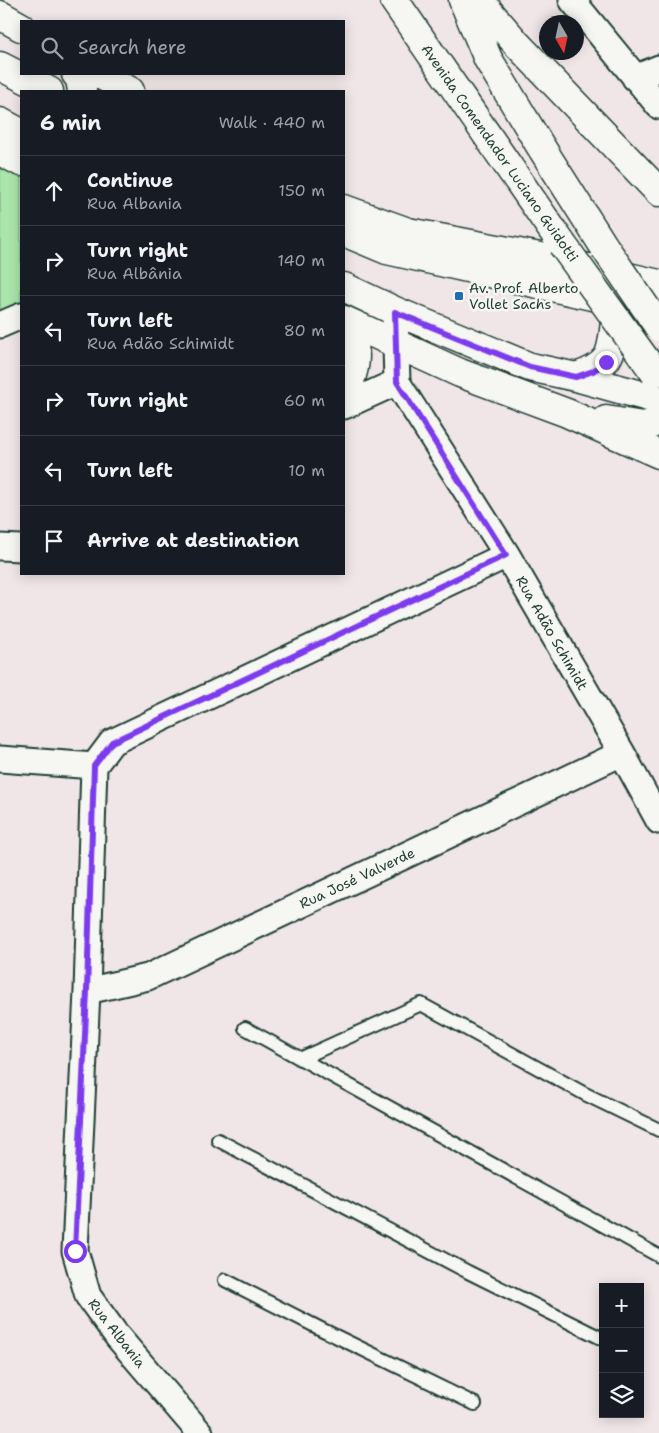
<!DOCTYPE html>
<meta charset="utf-8">
<style>
body{margin:0;font-family:"Shantell Sans",sans-serif;background:#242831;color:#f1f3f6}
.controls{position:absolute;right:15px;bottom:15px;display:grid;overflow:hidden;border-radius:0px;box-shadow:0 2px 12px #0003}
.controls button{width:45px;height:45px;display:grid;place-items:center;padding:0;border:0;border-bottom:1px solid #363941;background:#171b24;color:#f1f3f6;font:25px sans-serif}
.compass{position:absolute;left:539px;top:15px;width:45px;height:45px;border-radius:50%;background:#171b24;box-shadow:0 2px 12px #0003;rotate:171deg}
.stop{position:absolute;width:15px;height:15px;margin:-11px;border:4px solid #7c3aed;border-radius:50%;background:#fff}
.stop.end{background:#7c3aed;border-color:#fff;box-shadow:0 1px 5px #0008}
.list{margin:0;padding:0;list-style:none}
h2{display:flex;justify-content:space-between;align-items:center;height:65px;margin:0;padding:0 20px;font-size:21px}
h2 small{font-size:16px;font-weight:400;color:#9ea1a6}
.list li{display:grid;grid-template-columns:32px 1fr auto;gap:15px;align-items:center;box-sizing:border-box;height:70px;padding:0 20px;border-top:1px solid #363941}
.list b{display:block;font-size:19px;white-space:nowrap}
.list p{margin:0;font-size:16px;white-space:nowrap;color:#9ea1a6}
.list em{font-size:16px;font-style:normal;color:#9ea1a6}
.icon{flex:none;width:28px;height:28px;fill:none;stroke:currentColor;stroke-width:2;stroke-linecap:round;stroke-linejoin:round}
.map{position:relative;flex:none;width:659px;height:1433px;overflow:hidden}
.search{position:absolute;background:#171b24;box-shadow:0 2px 12px #0003;left:20px;top:20px;width:325px;height:55px;display:flex;align-items:center;gap:12px;box-sizing:border-box;padding:0 18px;border-radius:0px;color:#9ea1a6;font-size:19px}
.panel{position:absolute;background:#171b24;box-shadow:0 2px 12px #0003;left:20px;top:90px;width:325px;height:485px;border-radius:0px}
.map>svg:first-child{display:block}
.green{fill:#aae5ab;stroke:#649170}
.lines{fill:none;stroke-linecap:round;stroke-linejoin:round}
.service-casing{stroke:#1f3d34;stroke-width:16}
.minor-casing{stroke:#1f3d34;stroke-width:29}
.secondary-casing{stroke:#1f3d34;stroke-width:31}
.service{stroke:#f6f6f2;stroke-width:12}
.minor{stroke:#f6f6f2;stroke-width:25}
.secondary{stroke:#f6f6f2;stroke-width:28}
.secondary-bridge-casing{stroke:#1f3d34;stroke-width:31;stroke-linecap:butt}
.secondary-bridge{stroke:#f6f6f2;stroke-width:28}
.route{stroke:#7c3aed;stroke-width:6}
.poi-dot{fill:#1f6fb2;stroke:#f6f6f2;stroke-width:2}
.labels{text-anchor:middle;stroke-width:5;stroke-linejoin:round;paint-order:stroke}
.street-label{font-size:14px;fill:#1f3d34;stroke:#f6f6f2}
.poi-label{font-size:14px;fill:#1f3d34;stroke:#f6f6f2;text-anchor:start}
</style>
<div class="map">
<svg width="659" height="1433" viewBox="0 0 659 1433">
<rect width="100%" height="100%" fill="#f0e6e8"/>
<filter id="ink" filterUnits="userSpaceOnUse"><feTurbulence type="fractalNoise" baseFrequency=".02" numOctaves="2"/><feDisplacementMap in="SourceGraphic" scale="10" xChannelSelector="R" yChannelSelector="G"/><feConvolveMatrix kernelMatrix="1 2 1 2 8 2 1 2 1" color-interpolation-filters="sRGB"/></filter>
<g filter="url(#ink)">
<path class="green" d="M0,167l21,10v128l-21,10z"/>
<g class="lines">
<g class="service-casing">
<path id="service" d="M245,1028l414,228
M300,1059l121,-55 164,90 74,36
M218,1140l250,132 135,67
M225,1280l98,50 152,74"/>
</g>
<g class="minor-casing">
<path id="minor" d="M572,0l87,106
M635,78l24,-10
M395,311l2,71 110,173 115,198 37,68
M0,325l21,-9
M344,406l53,-24
M0,547l21,1
M0,759l94,7
M94,766l-7,225 -12,260 13,45 29,40 83,97
M94,766l18,-24 395,-187
M87,991l61,-14 474,-224"/>
</g>
<g class="secondary-casing">
<path id="secondary" d="M394,0l168,244
M463,0l25,59 53,88 64,101
M479,0l38,44 142,148
M0,15l21,12
M0,66l49,25
M76,74l4,5 2,12
M99,74l31,17
M0,122l21,11
M0,151l21,11
M344,209l64,23 132,25 119,27
M344,232l43,18 272,61
M344,287l51,24 135,56 46,10 83,23
M344,320l116,53 107,40 92,41
M344,323c3,6 7,12 9,19 5,17 0,36 -9,51
M576,377c35,-12 36,-22 39,-57
M606,420l37,6 16,-4"/>
</g>
<use href="#service" class="service"/>
<use href="#minor" class="minor"/>
<use href="#secondary" class="secondary"/>
<g class="secondary-bridge-casing">
<path id="secondary-bridge" d="M562,244l93,129
M605,248l54,79"/>
</g>
<use href="#secondary-bridge" class="secondary-bridge"/>
</g>
</g>
<g class="lines" filter="url(#ink)">
<path class="route" d="M75,1251l12,-260 7,-225 18,-24 394,-187 -109,-173 -2,-70 135,55 46,10 17,-6 13,-9"/>
</g>
<rect class="poi-dot" x="454" y="291" width="10" height="10" rx="2.5"/>
<g class="labels">
<g class="street-label">
<text transform="translate(500 153) rotate(55)" y="5">Avenida Comendador Luciano Guidotti</text>
<text transform="translate(552 633) rotate(60)" y="5">Rua Adão Schimidt</text>
<text transform="translate(357 878) rotate(-25)" y="5">Rua José Valverde</text>
<text transform="translate(117 1333) rotate(52)" y="5">Rua Albania</text>
</g>
<g class="poi-label">
<text x="469" y="293">Av. Prof. Alberto<tspan x="469" dy="16">Vollet Sachs</tspan></text>
</g>
</g>
</svg>
<div class="controls">
<button>+</button>
<button>−</button>
<button><svg class="icon" aria-label="layers" viewBox="0 0 24 24"><path d="M12 4l9 5-9 5-9-5zM3 14l9 5 9-5"/></svg></button>
</div>
<svg class="compass" viewBox="-18 -18 36 36"><path d="M0-13l5 13h-10z" fill="#e53935"/><path d="M0 13l5-13h-10z" fill="#9ea1a6"/></svg>
<div class="stop" style="left:75px;top:1251px"></div>
<div class="stop end" style="left:606px;top:362px"></div>
<div class="search"><svg class="icon" aria-label="search" viewBox="0 0 24 24"><circle cx="10" cy="10" r="6"/><path d="M15 15l6 6"/></svg>Search here</div>
<section class="panel">
<h2>6 min<small>Walk · 440 m</small></h2>
<ul class="list">
<li><svg class="icon" aria-label="ahead" viewBox="0 0 24 24"><path d="M12 20V5M6 11l6-6 6 6"/></svg><div><b>Continue</b><p>Rua Albania</p></div><em>150 m</em></li>
<li><svg class="icon" aria-label="right" viewBox="0 0 24 24"><path d="M7 20v-9h11M14 6l5 5-5 5"/></svg><div><b>Turn right</b><p>Rua Albânia</p></div><em>140 m</em></li>
<li><svg class="icon" aria-label="left" viewBox="0 0 24 24"><path d="M17 20v-9H6M10 6l-5 5 5 5"/></svg><div><b>Turn left</b><p>Rua Adão Schimidt</p></div><em>80 m</em></li>
<li><svg class="icon" aria-label="right" viewBox="0 0 24 24"><path d="M7 20v-9h11M14 6l5 5-5 5"/></svg><div><b>Turn right</b></div><em>60 m</em></li>
<li><svg class="icon" aria-label="left" viewBox="0 0 24 24"><path d="M17 20v-9H6M10 6l-5 5 5 5"/></svg><div><b>Turn left</b></div><em>10 m</em></li>
<li><svg class="icon" aria-label="arrive" viewBox="0 0 24 24"><path d="M6 21V4h12l-3 4 3 4H6"/></svg><div><b>Arrive at destination</b></div></li>
</ul>
</section>
</div>
